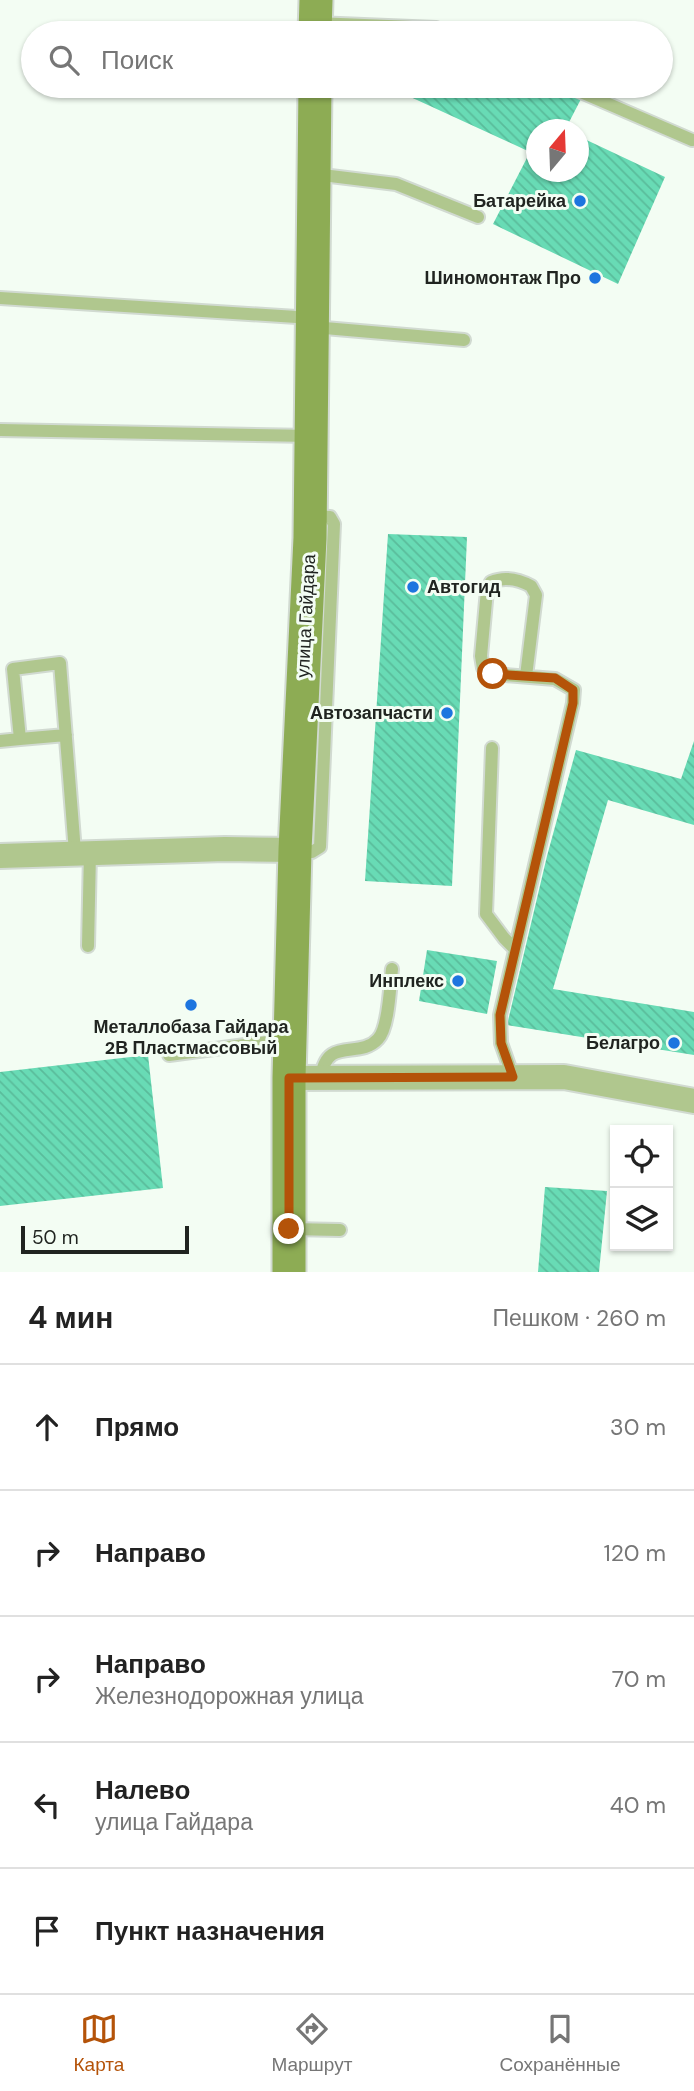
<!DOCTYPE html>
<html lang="ru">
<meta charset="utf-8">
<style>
body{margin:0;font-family:"DM Sans",sans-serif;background:#f2f2f2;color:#222}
.controls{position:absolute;right:21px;bottom:21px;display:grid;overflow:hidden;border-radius:0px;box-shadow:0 2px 5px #0004}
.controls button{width:63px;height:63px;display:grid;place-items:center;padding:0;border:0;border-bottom:2px solid #e0e0e0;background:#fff;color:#222;font:35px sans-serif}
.compass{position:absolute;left:526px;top:119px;width:63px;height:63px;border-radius:50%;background:#fff;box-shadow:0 2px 5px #0004;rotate:19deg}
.scale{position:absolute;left:21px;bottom:18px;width:168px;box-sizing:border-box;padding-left:7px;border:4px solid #202420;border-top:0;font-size:19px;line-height:24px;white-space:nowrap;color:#202420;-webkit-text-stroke:5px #f3fdf3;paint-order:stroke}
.stop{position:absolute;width:21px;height:21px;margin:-16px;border:5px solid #b45309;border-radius:50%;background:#fff}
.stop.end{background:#b45309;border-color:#fff;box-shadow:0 2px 7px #0008}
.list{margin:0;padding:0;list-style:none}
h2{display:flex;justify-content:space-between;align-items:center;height:91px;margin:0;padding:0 28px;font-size:30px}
h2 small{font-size:23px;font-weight:400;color:#767676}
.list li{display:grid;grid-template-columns:46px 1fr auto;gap:21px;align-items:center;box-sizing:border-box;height:126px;padding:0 28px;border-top:2px solid #e0e0e0}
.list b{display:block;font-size:26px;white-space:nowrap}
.list p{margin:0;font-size:23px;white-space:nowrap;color:#767676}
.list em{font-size:23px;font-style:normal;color:#767676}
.icon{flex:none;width:38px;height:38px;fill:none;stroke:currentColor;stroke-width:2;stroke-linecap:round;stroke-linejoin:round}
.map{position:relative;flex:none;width:694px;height:1272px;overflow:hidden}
.search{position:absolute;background:#fff;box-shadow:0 2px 5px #0004;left:21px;right:21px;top:21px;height:77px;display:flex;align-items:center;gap:18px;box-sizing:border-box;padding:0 24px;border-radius:38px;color:#767676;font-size:26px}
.sheet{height:721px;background:#fff}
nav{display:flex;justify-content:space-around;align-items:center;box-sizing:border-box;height:98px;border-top:2px solid #e0e0e0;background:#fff;font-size:19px;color:#767676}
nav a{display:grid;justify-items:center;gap:4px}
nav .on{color:#b45309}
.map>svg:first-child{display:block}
.building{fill:url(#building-back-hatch)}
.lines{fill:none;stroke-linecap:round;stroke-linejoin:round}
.lane-casing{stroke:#d1dad1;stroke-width:16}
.street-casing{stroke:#d1dad1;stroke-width:28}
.secondary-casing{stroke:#d1dad1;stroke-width:37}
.lane{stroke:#b0c78e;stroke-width:12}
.street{stroke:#b0c78e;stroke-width:24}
.secondary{stroke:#8dac54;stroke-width:33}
.route{stroke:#b45309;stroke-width:9}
.poi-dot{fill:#1d75df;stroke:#f3fdf3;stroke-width:2.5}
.labels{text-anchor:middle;stroke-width:6;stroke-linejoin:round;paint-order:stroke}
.poi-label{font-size:18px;font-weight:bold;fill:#202420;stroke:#f3fdf3;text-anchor:end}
.street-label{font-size:18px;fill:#202420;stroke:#f3fdf3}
</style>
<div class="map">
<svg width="694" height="1272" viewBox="0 0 694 1272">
<defs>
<pattern id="building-back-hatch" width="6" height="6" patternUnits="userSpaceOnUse" patternTransform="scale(1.75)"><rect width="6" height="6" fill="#68dbb5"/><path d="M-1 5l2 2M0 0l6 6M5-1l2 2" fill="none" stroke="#5abc9b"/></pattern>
</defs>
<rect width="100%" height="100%" fill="#f3fdf3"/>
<path class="building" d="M409,86h143l29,13 -16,31h-29v42h42v-36l87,41 -47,107 -125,-60 37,-72 -126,-58z
M388,534l79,3 -15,349 -87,-5z
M694,741v84l-86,-25 -55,189 141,23v43l-187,-30 40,-169 29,-106 105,29z
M427,950l70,11 -10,53 -68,-13z
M148,1055l15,133 -163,18v-134z
M545,1187l62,4 -8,81h-61z"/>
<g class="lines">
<g class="lane-casing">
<path id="lane" d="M316,23l120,5 11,5
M567,86l125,54
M314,174l82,10 82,33
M0,298l312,20
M313,327l151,13
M0,430l311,6
M20,739l46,-4
M0,741l20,-2 -7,-70 47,-6 15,189
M492,748l-6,166 18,24 11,11
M296,850l16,2 8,-5 14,-323 -4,-7 -19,-1
M88,946l2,-94
M169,1055l121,-16
M513,1077l-12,-34 -1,-28 73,-312 1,-13 -19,-11 -62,-5 -10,-6 -2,-12 6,-66 4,-8c14,-6 27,-3 40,4l5,9 -10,81
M321,1078c5,-43 38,-18 57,-39 11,-11 12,-54 14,-70
M290,1229l50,1"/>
</g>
<g class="street-casing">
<path id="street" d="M0,856l225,-7 70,1
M289,1078l275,-1 130,24"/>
</g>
<g class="secondary-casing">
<path id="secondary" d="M315,33l1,-33
M289,1272v-194l6,-228 15,-312 5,-452"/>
</g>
<use href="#lane" class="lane"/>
<use href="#street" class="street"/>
<use href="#secondary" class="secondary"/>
</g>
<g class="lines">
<path class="route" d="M289,1229v-151l224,-1 -12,-34 -1,-28 73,-312v-13l-18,-12 -62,-4"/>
</g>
<g class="poi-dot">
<circle cx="580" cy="201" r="7"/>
<circle cx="595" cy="278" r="7"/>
<circle cx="413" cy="587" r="7"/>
<circle cx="447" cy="713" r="7"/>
<circle cx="458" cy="981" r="7"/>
<circle cx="191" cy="1005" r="7"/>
<circle cx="674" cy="1043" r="7"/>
</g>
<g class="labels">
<g class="poi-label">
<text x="566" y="207">Батарейка</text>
<text x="581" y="284">Шиномонтаж Про</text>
<text x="427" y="593" text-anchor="start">Автогид</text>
<text x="433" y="719">Автозапчасти</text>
<text x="444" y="987">Инплекс</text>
<text x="191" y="1033" text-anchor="middle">Металлобаза Гайдара<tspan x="191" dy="21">2В Пластмассовый</tspan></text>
<text x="660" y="1049">Белагро</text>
</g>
<g class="street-label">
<text transform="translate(306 616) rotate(-87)" y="6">улица Гайдара</text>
</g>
</g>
</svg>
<div class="controls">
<button><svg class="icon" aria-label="locate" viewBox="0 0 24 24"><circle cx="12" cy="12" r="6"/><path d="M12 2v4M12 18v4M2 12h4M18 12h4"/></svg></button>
<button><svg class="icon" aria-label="layers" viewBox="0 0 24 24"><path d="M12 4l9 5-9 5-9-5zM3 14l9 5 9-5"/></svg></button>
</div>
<svg class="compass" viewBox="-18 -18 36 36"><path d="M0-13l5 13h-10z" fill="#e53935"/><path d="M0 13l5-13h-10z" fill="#767676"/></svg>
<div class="scale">50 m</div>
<div class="stop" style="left:493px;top:674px"></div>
<div class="stop end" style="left:289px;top:1229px"></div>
<div class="search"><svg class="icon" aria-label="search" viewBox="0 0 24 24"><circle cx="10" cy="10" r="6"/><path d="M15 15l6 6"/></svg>Поиск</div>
</div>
<section class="sheet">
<h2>4 мин<small>Пешком · 260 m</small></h2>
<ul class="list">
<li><svg class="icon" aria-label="ahead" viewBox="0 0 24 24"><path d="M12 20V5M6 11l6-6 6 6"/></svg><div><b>Прямо</b></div><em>30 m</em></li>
<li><svg class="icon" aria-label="right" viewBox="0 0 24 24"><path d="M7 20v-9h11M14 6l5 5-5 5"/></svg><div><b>Направо</b></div><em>120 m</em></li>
<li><svg class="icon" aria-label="right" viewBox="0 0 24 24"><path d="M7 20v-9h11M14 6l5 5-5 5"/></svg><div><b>Направо</b><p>Железнодорожная улица</p></div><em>70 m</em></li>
<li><svg class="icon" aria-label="left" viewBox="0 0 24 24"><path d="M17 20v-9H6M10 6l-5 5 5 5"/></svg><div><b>Налево</b><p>улица Гайдара</p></div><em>40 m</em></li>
<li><svg class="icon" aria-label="arrive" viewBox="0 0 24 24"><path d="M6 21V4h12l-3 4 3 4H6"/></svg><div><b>Пункт назначения</b></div></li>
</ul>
</section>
<nav>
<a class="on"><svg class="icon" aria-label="map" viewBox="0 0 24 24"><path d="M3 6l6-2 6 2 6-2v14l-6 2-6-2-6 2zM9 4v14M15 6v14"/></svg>Карта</a>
<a><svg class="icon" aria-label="directions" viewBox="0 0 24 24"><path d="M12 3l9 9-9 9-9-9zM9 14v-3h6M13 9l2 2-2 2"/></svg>Маршрут</a>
<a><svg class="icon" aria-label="saved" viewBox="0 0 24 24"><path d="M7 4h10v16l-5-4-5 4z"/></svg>Сохранённые</a>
</nav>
